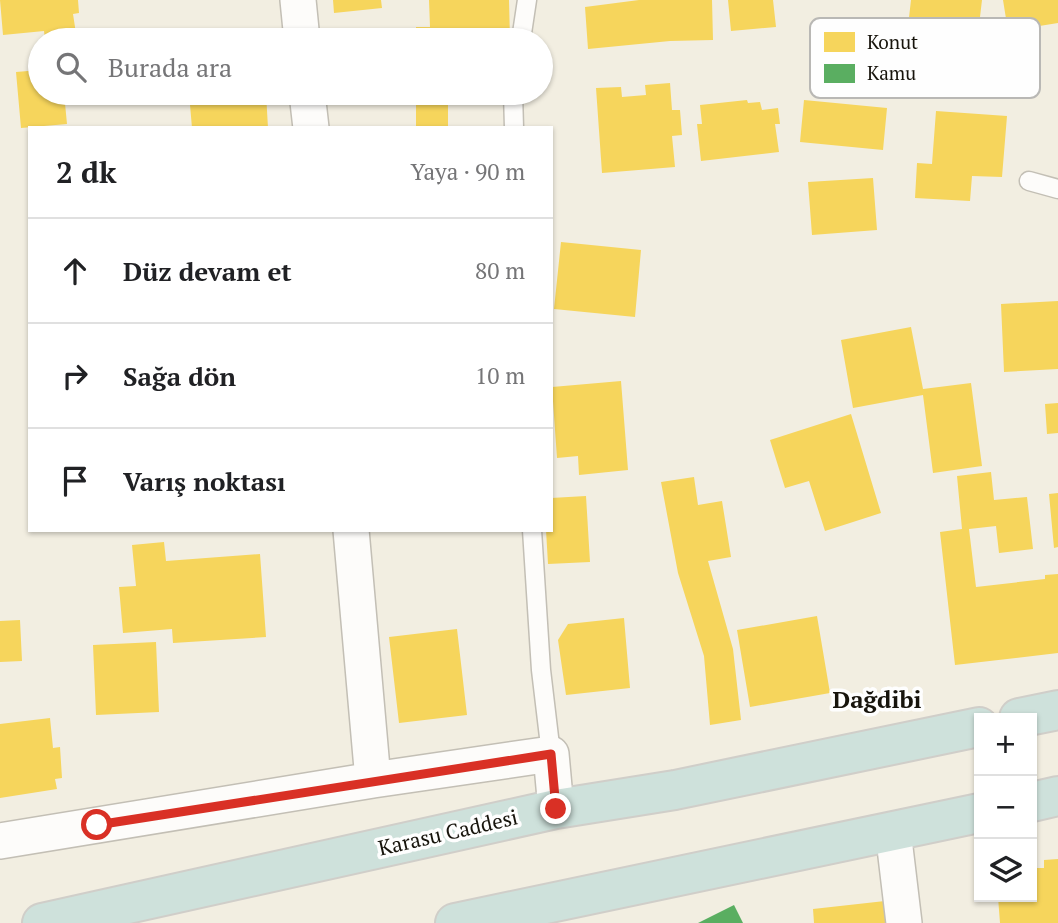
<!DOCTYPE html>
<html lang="tr">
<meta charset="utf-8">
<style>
body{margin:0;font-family:"PT Serif",serif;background:#f2f2f2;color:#202124}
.controls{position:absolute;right:21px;bottom:21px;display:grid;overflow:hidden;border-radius:0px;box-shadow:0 2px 5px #0004}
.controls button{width:63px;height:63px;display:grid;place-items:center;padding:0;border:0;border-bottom:2px solid #e0e0e0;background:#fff;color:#202124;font:35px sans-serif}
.stop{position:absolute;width:21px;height:21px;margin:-16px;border:5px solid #d93025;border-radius:50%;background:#fff}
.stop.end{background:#d93025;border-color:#fff;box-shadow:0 2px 7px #0008}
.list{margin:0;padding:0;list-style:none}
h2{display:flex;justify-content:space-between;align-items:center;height:91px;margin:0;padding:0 28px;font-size:30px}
h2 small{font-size:23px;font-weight:400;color:#757577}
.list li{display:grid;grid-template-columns:46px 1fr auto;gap:21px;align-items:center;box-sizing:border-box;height:105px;padding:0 28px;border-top:2px solid #e0e0e0}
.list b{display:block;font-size:26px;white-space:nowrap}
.list em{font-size:23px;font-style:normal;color:#757577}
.icon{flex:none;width:38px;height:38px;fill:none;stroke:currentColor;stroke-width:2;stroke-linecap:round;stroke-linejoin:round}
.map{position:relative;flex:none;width:1058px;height:923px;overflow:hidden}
.search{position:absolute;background:#fff;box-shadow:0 2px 5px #0004;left:28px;top:28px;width:525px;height:77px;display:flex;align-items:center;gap:18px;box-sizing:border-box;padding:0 24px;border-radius:38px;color:#757577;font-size:26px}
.panel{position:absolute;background:#fff;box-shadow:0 2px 5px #0004;left:28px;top:126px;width:525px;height:406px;border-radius:0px}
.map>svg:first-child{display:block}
.homes{fill:#f6d55c}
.public{fill:#5aae61}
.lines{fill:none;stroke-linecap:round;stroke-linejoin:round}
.lane-casing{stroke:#c3bfb5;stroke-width:21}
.street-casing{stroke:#c3bfb5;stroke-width:38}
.highway-casing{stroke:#d0cec9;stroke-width:42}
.lane{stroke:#fdfcfa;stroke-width:18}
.street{stroke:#fdfcfa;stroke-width:35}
.highway{stroke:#cee1db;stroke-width:38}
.route{stroke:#d93025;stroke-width:9}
.labels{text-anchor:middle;stroke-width:7;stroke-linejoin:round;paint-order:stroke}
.street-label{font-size:21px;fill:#17140c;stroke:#fefefe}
.quarter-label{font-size:24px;font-weight:bold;fill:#17140c;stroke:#fefefe}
.key{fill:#fefefe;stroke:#b9b8b5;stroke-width:2}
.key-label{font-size:19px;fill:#17140c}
</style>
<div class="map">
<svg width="1058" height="923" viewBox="0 0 1058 923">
<rect width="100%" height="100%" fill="#f2eee1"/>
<path class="homes" d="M0,0h78l1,13 -6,1 4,26h-32l-1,-9 -41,4z
M333,0h48l1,8 -48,5z
M429,0h80l1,40h-94v-13h14z
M639,0h73l1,40 -43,1 -82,8 -3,-42z
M728,0h45l3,27 -45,4z
M911,0h71l-6,51 -70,-7z
M1003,0h55v23l-50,8z
M40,70v23h24l3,31 -46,4 -5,-56z
M670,83l2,27h8l2,25 -10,1 3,31 -73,6 -6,-85 25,-1 1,10 24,-2 -1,-10z
M189,93h77l2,35h-76z
M416,93h32v35h-32z
M747,100l1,3 12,-1 2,8 16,-2 2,16h-5l4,28 -78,9 -4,-37h5l-2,-19z
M804,100l83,8 -4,42 -83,-8z
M936,111l71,5 -5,61 -30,-1 -2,25 -55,-3 2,-35 15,1z
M873,178l4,52 -65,5 -4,-53z
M561,242l80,8 -6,67 -81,-8z
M1058,301v68l-54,3 -3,-68z
M911,327l12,62 48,-6 11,83 -49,7 -10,-78 -70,13 -12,-68z
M621,381l7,89 -49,5 -1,-19 -21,2 -5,-71z
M1058,403v30l-11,1 -2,-30z
M851,414l30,99 -56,18 -16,-50 -24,7 -15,-48z
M991,472l3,28 33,-3 6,52 -34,4 -3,-27 -27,3 7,58 69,-8v-4l13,-1v79l-103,12 -15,-133 22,-3 -5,-53z
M694,477l4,28 24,-4 9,56 -23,4 25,88 8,71 -31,5 -6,-69 -26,-83 -17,-91z
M1058,493v54l-4,1 -5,-54z
M586,496l4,66 -42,2 -2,-34h5v-32z
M164,542l2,19 94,-7 6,83 -93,6 -1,-14 -49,4 -4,-46 17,-1 -4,-41z
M817,616l13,77 -80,14 -13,-77z
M624,618l6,70 -64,7 -8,-55 10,-16z
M20,620l2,41 -22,1v-41z
M457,629l10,86 -68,8 -10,-86z
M156,642l3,70 -63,3 -3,-70z
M50,718l3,30 7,-1 2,31 -7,1 2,10 -57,9v-74z
M1058,859v64h-58l-2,-26h34v-29h12v-8z
M885,901l2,22h-73l-1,-14z"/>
<path class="public" d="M734,905l9,18h-45z"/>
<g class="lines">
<g class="lane-casing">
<path id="lane" d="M521,40l6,-40
M513,93l1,35
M1029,181l29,8
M532,530l9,140 10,84"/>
</g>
<g class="street-casing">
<path id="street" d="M298,0l4,40
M307,93l4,35
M373,780l178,-26 5,55
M893,831l11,92
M0,841l373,-61 -22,-250"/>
</g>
<g class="highway-casing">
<path id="highway" d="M1019,718l39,-8
M1032,802l26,-6
M42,923l514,-114 119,-19 304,-63
M455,923l524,-110"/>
</g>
<use href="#lane" class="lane"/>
<use href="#street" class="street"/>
<use href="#highway" class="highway"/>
</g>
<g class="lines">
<path class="route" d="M97,825l454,-71 5,55"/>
</g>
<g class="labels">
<g class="street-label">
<text transform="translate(448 833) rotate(-13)" y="7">Karasu Caddesi</text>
</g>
<g class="quarter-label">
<text x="877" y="708">Dağdibi</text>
</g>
</g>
<rect x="810" y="18" width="230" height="80" rx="10" class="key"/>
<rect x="824" y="32" width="31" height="20" fill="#f6d55c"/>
<rect x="824" y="64" width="31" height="19" fill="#5aae61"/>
<g class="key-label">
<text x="867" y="49">Konut</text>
<text x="867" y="80">Kamu</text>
</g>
</svg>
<div class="controls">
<button>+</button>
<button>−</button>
<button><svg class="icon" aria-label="layers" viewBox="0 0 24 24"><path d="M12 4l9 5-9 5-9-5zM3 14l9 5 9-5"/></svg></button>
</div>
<div class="stop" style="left:97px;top:825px"></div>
<div class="stop end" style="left:556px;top:809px"></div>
<div class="search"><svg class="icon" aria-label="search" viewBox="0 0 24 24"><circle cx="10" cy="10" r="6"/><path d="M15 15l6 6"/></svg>Burada ara</div>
<section class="panel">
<h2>2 dk<small>Yaya · 90 m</small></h2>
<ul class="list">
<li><svg class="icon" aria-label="ahead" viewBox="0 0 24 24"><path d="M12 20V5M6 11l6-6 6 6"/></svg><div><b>Düz devam et</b></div><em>80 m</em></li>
<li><svg class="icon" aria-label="right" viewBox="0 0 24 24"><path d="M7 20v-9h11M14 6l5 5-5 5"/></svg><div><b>Sağa dön</b></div><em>10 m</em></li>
<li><svg class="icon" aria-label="arrive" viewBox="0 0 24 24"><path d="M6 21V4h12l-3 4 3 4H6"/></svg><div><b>Varış noktası</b></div></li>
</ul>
</section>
</div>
